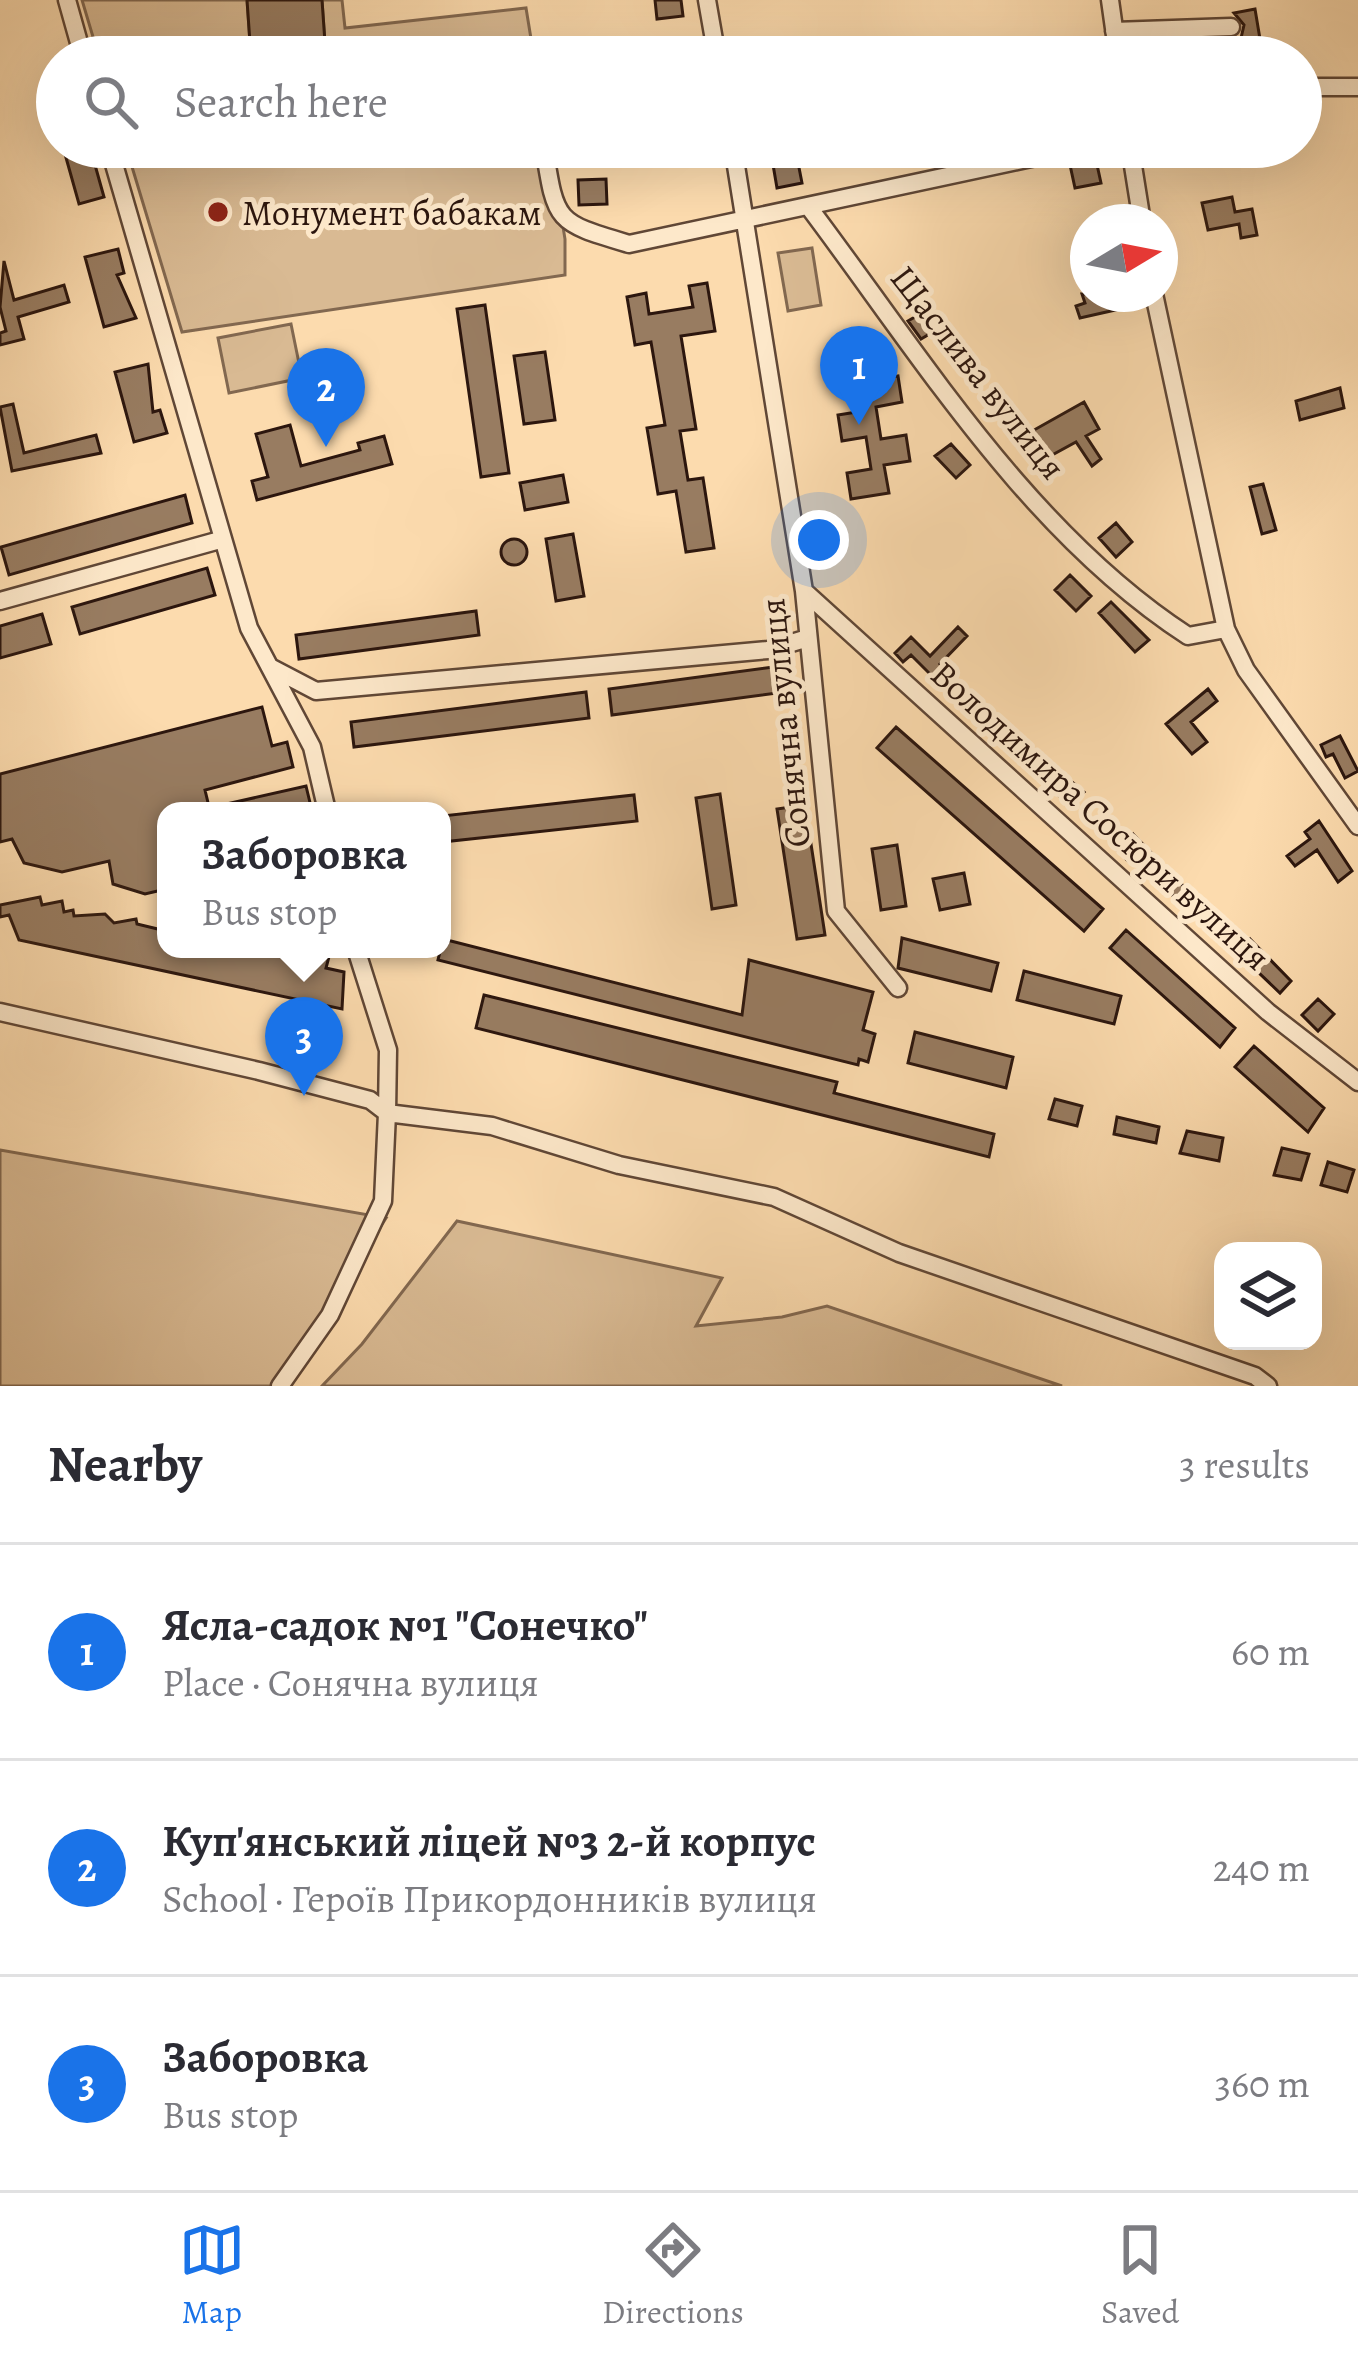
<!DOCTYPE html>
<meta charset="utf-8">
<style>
body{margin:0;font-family:Alegreya,serif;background:#f7f7f7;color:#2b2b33}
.controls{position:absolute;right:36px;bottom:36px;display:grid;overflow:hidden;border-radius:24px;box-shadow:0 12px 48px #0002}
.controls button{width:108px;height:108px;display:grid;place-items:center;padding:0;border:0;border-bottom:3px solid #e1e1e2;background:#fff;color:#2b2b33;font:60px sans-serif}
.compass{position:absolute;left:1070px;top:204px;width:108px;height:108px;border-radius:50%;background:#fff;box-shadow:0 12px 48px #0002;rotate:80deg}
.you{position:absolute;left:819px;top:540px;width:42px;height:42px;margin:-30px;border:9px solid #fff;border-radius:50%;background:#1a73e8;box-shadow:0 0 0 18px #1a73e833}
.badge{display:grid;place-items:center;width:78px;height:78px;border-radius:50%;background:#1a73e8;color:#fff;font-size:39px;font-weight:700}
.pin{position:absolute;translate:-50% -99px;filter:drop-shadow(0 3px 6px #0008)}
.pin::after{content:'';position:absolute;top:63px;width:42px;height:36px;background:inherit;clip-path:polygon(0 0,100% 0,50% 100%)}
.popup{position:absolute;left:157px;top:802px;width:294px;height:156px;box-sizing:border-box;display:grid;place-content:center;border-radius:24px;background:#fff;filter:drop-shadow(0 3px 9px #0005);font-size:39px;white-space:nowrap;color:#7c7c81}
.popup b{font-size:45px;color:#2b2b33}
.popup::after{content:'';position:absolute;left:50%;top:100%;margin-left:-24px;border:24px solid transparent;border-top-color:#fff}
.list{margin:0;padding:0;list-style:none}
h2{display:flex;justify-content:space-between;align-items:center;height:156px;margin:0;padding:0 48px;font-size:51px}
h2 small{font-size:39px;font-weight:400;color:#7c7c81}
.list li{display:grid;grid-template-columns:78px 1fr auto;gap:36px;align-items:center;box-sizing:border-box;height:216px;padding:0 48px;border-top:3px solid #e1e1e2}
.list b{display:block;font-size:45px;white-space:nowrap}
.list p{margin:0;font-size:39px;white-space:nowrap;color:#7c7c81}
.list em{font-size:39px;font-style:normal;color:#7c7c81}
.icon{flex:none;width:66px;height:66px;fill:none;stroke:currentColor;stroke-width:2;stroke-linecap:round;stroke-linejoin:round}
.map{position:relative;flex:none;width:1358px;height:1386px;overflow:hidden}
.search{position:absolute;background:#fff;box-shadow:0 12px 48px #0002;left:36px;right:36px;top:36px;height:132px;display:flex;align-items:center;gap:30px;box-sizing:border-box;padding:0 42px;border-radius:66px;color:#7c7c81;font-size:45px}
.sheet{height:804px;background:#fff}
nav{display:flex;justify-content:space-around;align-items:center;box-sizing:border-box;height:168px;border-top:3px solid #e1e1e2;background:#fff;font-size:33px;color:#7c7c81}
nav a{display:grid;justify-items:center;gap:6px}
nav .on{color:#1a73e8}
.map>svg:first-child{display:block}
.green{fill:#d9ba93;stroke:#826850;stroke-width:3}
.building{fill:#987c61;stroke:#2c160e;stroke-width:3}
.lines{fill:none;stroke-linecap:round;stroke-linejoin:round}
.street-casing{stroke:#604736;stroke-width:21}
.street{stroke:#fde8ca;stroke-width:16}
.poi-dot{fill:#8f2418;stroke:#fde8ca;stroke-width:4.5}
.labels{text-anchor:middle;stroke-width:10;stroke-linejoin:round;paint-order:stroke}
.poi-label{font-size:36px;fill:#2c160e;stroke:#fde8ca;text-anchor:start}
.street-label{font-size:36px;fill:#2c160e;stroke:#fde8ca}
</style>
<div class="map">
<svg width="1358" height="1386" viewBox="0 0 1358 1386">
<rect width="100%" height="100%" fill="#fcdbae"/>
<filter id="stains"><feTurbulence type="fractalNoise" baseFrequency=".00167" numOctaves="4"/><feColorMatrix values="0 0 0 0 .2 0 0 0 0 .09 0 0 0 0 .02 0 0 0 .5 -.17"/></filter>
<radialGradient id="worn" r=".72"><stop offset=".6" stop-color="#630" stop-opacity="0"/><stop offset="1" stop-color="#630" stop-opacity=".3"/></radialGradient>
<path class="green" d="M82,0h165l4,57h-152z
M322,0h20l3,28 181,-20 8,49h-208z
M126,147h424l15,92v36l-383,57z
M812,248l9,57 -33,6 -10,-58z
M291,324l11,54 -73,15 -11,-55z
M0,1150l386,68 -107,168h-279z
M457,1221l265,57 -26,48 86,-9 45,-11 235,80h-740l40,-42z"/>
<path class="building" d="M247,0h75l4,57h-75z
M655,0h26l2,16 -26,3z
M1255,9l8,48h-47l-1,-7 24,-3 5,-22 -10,-12z
M63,147h27l14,50 -25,7z
M770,147h25l7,36 -25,5z
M1096,160l5,23 -26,5 -5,-23z
M606,179l1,25 -28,1 -1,-25z
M1232,197l3,15 17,-3 5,26 -16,3 -2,-14 -31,6 -6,-27z
M118,249l6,24 -7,2 19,43 -32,9 -19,-70z
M4,261l10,39 50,-15 5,17 -51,15 6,22 -24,6v-12l6,-2 -6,-24z
M707,283l8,48 -34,5 15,93 -16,2 8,49 15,-2 11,70 -28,4 -10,-61 -18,3 -11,-66 18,-3 -14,-83 -16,3 -8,-48 19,-4 3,21 44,-7 -4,-21z
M1082,294h39l3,14 -44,10 -4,-12 9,-3z
M485,305l24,168 -28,4 -24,-168z
M932,307l11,19 -22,13 -13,-18z
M868,350l5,30 25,-4 4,26 -26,5 5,32 25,-4 4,26 -26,4 5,28 -38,6 -4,-26 24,-4 -5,-32 -24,4 -4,-26 25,-4 -5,-31 -24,4 -4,-27z
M545,352l10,68 -31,4 -10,-68z
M148,364l5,48 7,-2 7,23 -33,9 -19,-70z
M1340,388l4,20 -44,12 -4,-19z
M1084,402l15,27 -13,7 15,23 -9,7 -16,-24 -44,24 -14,-27z
M13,404l11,49 72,-18 5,18 -89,18 -12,-64z
M290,425l11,41 59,-16 -2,-7 26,-7 8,28 -135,36 -5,-19 16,-4 -12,-43z
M951,444l19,21 -14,13 -21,-22z
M563,475l5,27 -43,8 -5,-27z
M1263,484l13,46 -14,4 -12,-47z
M185,495l7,28 -183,52 -8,-28z
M1116,523l16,19 -16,15 -17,-19z
M573,534l11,62 -28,5 -10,-62z
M501 552a13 13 0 1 1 26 0a13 13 0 1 1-26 0Z
M207,568l8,27 -135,39 -8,-27z
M1070,575l21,21 -15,15 -21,-21z
M1111,602l38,38 -14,12 -36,-39z
M476,611l3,24 -180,24 -3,-24z
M42,614l9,30 -51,14v-32z
M958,627l9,9 -27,28 7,7 -10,10 -26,-26 -8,7 -8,-9 16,-16 19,19z
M789,665l3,26 -180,24 -3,-26z
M1208,689l9,12 -26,21 16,20 -15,12 -26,-30z
M586,692l3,26 -235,29 -3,-25z
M262,707l10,39 15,-4 6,25 -88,23 5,21h-44v78l-21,5 -32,-10 -4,-23 -47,11 -38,-9 -12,-24 -12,3v-68z
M990,713l94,79 -14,14 -89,-84z
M896,727l207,182 -19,22 -207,-183z
M1340,736l18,35 -13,7 -12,-24 -7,3 -5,-12z
M306,786l6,25h-93l-1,-5z
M720,794l16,111 -24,4 -16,-111z
M634,795l3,26 -195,21v-26z
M805,805l20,130 -28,4 -20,-130z
M1319,821l33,50 -14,11 -21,-32 -22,16 -8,-10 23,-17 -5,-7z
M1133,834l65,67 -10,10 -53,-53 -5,5 -13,-13z
M897,845l9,61 -25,4 -9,-61z
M964,873l6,31 -30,6 -7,-31z
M40,897l2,8 20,-4 2,11 9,-2 1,6 31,-2 9,9 22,-4 1,5 29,7v18h165l-5,19 18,4 -2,37 -323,-69 -10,-25 -9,2v-12z
M1126,930l109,98 -15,19 -110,-99z
M902,938l96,25 -7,28 -93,-23z
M443,939l299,76 7,-55 124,32 -10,38 12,4 -7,28 -9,-3 -1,6 -420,-105z
M1250,939l41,42 -11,12 -43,-41z
M1024,971l97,25 -7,28 -97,-24z
M484,995l353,87 -3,11 160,41 -5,23 -513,-129z
M1318,999l16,15 -16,17 -16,-16z
M915,1032l98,25 -7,31 -98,-25z
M1254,1046l70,62 -16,24 -73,-65z
M1055,1099l27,7 -5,20 -28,-7z
M1117,1117l42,10 -3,16 -42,-9z
M1187,1131l36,7 -4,23 -39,-8z
M1282,1148l27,6 -8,26 -27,-5z
M1328,1162l26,8 -7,22 -26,-7z"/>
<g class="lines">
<g class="street-casing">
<path id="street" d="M67,0l16,57
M707,0l10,57
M1110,0l8,57
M1114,31l117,-4
M1301,87h57
M109,147l140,481 63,119 15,64
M544,147c12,76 11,75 85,97l454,-97
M733,147l71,444 32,320 62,77
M1130,147l12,75
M808,206c113,150 221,327 380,430l38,-7
M1154,294l72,335 20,41 112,156
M804,591l464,421 90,70
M0,601l220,-61
M272,668l44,23 452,-41 40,-12
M356,949l32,101 -1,63 105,13 127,39 155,32 125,56 356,123 13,10
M0,1012l259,59 111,29 17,13 -4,88 -53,114 -50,71"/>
</g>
<use href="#street" class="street"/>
</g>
<circle class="poi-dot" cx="218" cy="212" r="12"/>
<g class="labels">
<g class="poi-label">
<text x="242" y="225">Монумент бабакам</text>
</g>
<g class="street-label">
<text transform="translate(979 372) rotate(52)" y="13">Щаслива вулиця</text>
<text transform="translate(784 723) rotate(-96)" y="13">Сонячна вулиця</text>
<text transform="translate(1101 815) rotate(42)" y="13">Володимира Сосюри вулиця</text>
</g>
</g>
<rect width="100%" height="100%" filter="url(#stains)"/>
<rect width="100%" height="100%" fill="url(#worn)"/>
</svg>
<div class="controls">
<button><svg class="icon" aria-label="layers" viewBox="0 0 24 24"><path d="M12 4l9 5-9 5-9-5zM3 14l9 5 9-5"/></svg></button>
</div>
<svg class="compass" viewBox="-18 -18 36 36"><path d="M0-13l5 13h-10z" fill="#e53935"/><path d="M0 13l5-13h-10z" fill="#7c7c81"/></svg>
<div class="you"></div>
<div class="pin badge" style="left:859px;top:425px">1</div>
<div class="pin badge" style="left:326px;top:447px">2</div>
<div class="pin badge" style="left:304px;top:1096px">3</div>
<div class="popup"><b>Заборовка</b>Bus stop</div>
<div class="search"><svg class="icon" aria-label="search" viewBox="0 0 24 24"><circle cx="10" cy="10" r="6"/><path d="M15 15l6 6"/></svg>Search here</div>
</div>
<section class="sheet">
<h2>Nearby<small>3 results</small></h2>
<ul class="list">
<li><span class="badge">1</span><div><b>Ясла-садок №1 &quot;Сонечко&quot;</b><p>Place · Сонячна вулиця</p></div><em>60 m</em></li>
<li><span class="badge">2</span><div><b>Куп'янський ліцей №3 2-й корпус</b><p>School · Героїв Прикордонників вулиця</p></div><em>240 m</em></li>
<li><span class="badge">3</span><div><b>Заборовка</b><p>Bus stop</p></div><em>360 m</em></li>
</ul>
</section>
<nav>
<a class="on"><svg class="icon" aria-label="map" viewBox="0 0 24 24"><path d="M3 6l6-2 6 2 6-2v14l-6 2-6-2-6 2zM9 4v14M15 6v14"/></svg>Map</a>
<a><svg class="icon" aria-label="directions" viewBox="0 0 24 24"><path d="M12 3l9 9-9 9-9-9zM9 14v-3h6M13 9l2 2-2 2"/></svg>Directions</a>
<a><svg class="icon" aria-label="saved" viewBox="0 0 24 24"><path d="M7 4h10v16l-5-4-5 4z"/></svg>Saved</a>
</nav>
